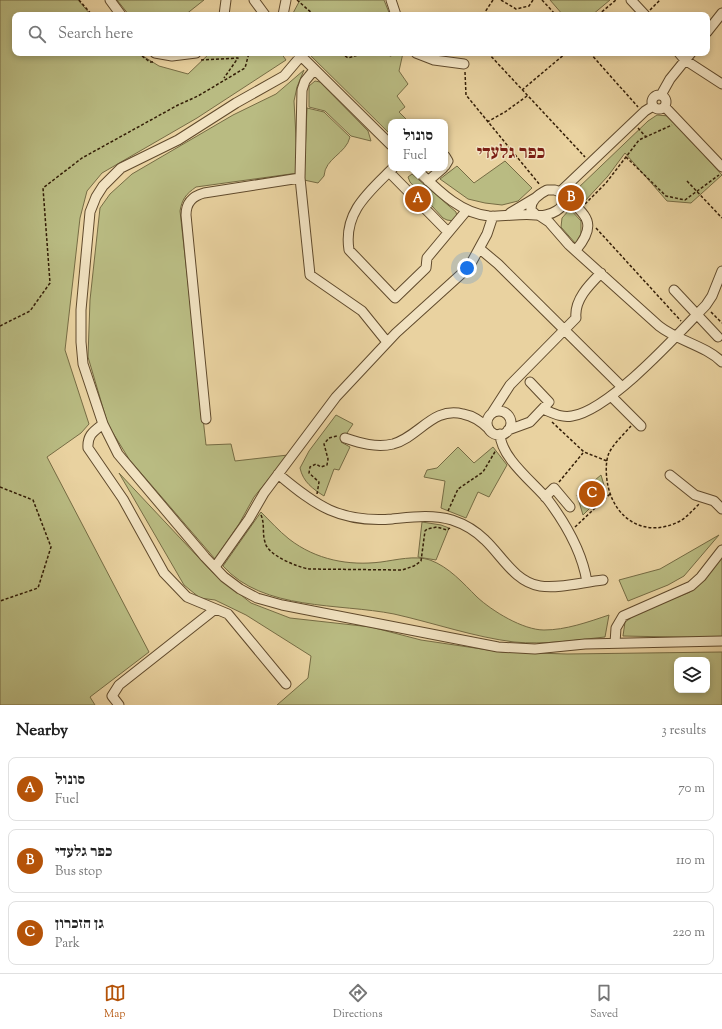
<!DOCTYPE html>
<meta charset="utf-8">
<style>
body{margin:0;font-family:"Sorts Mill Goudy","Frank Ruhl Libre",serif;background:#f2f2f2;color:#222}
.controls{position:absolute;right:12px;bottom:12px;display:grid;overflow:hidden;border-radius:8px;box-shadow:0 2px 6px #0003}
.controls button{width:36px;height:36px;display:grid;place-items:center;padding:0;border:0;border-bottom:1px solid #e0e0e0;background:#fff;color:#222;font:20px sans-serif}
.you{position:absolute;left:467px;top:268px;width:14px;height:14px;margin:-10px;border:3px solid #fff;border-radius:50%;background:#1a73e8;box-shadow:0 0 0 6px #1a73e833}
.badge{display:grid;place-items:center;width:26px;height:26px;border-radius:50%;background:#b45309;color:#fff;font-size:13px;font-weight:700}
.pin{position:absolute;translate:-50% -50%;border:2px solid #fff;box-shadow:0 1px 4px #0006}
.popup{position:absolute;left:388px;top:119px;width:60px;height:52px;box-sizing:border-box;display:grid;place-content:center;border-radius:8px;background:#fff;filter:drop-shadow(0 1px 3px #0005);font-size:13px;white-space:nowrap;color:#767676}
.popup b{font-size:15px;color:#222}
.popup::after{content:'';position:absolute;left:50%;top:100%;margin-left:-8px;border:8px solid transparent;border-top-color:#fff}
.list{margin:0;padding:0;list-style:none}
h2{display:flex;justify-content:space-between;align-items:center;height:52px;margin:0;padding:0 16px;font-size:17px}
h2 small{font-size:13px;font-weight:400;color:#767676}
.list li{display:grid;grid-template-columns:26px 1fr auto;gap:12px;align-items:center;box-sizing:border-box;height:64px;margin:0 8px 8px;padding:0 8px;border:1px solid #e0e0e0;border-radius:8px}
.list b{display:block;font-size:15px;white-space:nowrap}
.list p{margin:0;font-size:13px;white-space:nowrap;color:#767676}
.list em{font-size:13px;font-style:normal;color:#767676}
.icon{flex:none;width:22px;height:22px;fill:none;stroke:currentColor;stroke-width:2;stroke-linecap:round;stroke-linejoin:round}
.map{position:relative;flex:none;width:722px;height:705px;overflow:hidden}
.search{position:absolute;background:#fff;box-shadow:0 2px 6px #0003;left:12px;right:12px;top:12px;height:44px;display:flex;align-items:center;gap:10px;box-sizing:border-box;padding:0 14px;border-radius:8px;color:#767676;font-size:15px}
.sheet{height:268px;background:#fff}
nav{display:flex;justify-content:space-around;align-items:center;box-sizing:border-box;height:56px;border-top:1px solid #e0e0e0;background:#fff;font-size:11px;color:#767676}
nav a{display:grid;justify-items:center;gap:2px}
nav .on{color:#b45309}
.map>svg:first-child{display:block}
.green{fill:#b9bb82;stroke:#766c44;fill-rule:evenodd}
.lines{fill:none;stroke-linecap:round;stroke-linejoin:round}
.minor-casing{stroke:#604a2c;stroke-width:11}
.path{stroke:#331d06;stroke-width:1.5;stroke-dasharray:3 2;stroke-linecap:butt}
.minor{stroke:#f1e2c1;stroke-width:9}
.labels{text-anchor:middle;stroke-width:3;stroke-linejoin:round;paint-order:stroke}
.quarter-label{font-size:18px;font-weight:bold;fill:#7a1f14;stroke:#f1e2c1}
</style>
<div class="map">
<svg width="722" height="705" viewBox="0 0 722 705">
<rect width="100%" height="100%" fill="#e9d2a0"/>
<filter id="stains"><feTurbulence type="fractalNoise" baseFrequency=".005" numOctaves="4"/><feColorMatrix values="0 0 0 0 .2 0 0 0 0 .09 0 0 0 0 .02 0 0 0 .5 -.17"/></filter>
<radialGradient id="worn" r=".72"><stop offset=".6" stop-color="#630" stop-opacity="0"/><stop offset="1" stop-color="#630" stop-opacity=".3"/></radialGradient>
<path class="green" d="M0,0h78l13,15h-76v38h123l21,13 29,8 22,-21h71l5,7 -89,58 -95,55 -15,18 -7,27 -15,132 24,74 -8,9 -34,24 102,195 -59,45 5,8h-95z
M117,0h87l-19,15h-56z
M300,0h84l6,15h-98z
M550,0h60l-18,15h-29z
M308,53h95l-4,18 9,13 -11,12 8,11 -6,5 10,10h-18v13z
M304,70l-7,17 -3,14 4,72 -102,14c-10,7 -14,12 -16,24l26,234 25,-1 4,17 53,-6 -34,42 -15,27 -24,35 -86,-100 -21,-34 -20,-68 2,-57 10,-92 10,-14 22,-20 101,-59 43,-21z
M315,81l5,1 48,49 3,10 -20,-5 -26,-25 -16,-4v-21z
M307,108l17,4 26,25c-4,17 -25,21 -26,39l-6,7 -14,-3z
M657,115l12,1 53,59 -31,28 -24,-2 -42,-48 -17,23 -24,26 -8,-12 72,-69z
M505,161l27,27 -14,13 -16,4 -17,-2 -17,-4 -28,-20 17,-13 17,17z
M412,174l44,38 1,5 -3,4 -7,-1 -4,-2 -33,-36 -2,-5z
M570,209l11,12v13l-5,10 -15,-17 1,-9z
M336,415l17,9 -12,18 9,5 -11,23 -5,-1 -10,27c-11,-7 -21,-14 -24,-28l9,-17z
M458,447l16,16 19,-16 14,18 -18,32 -11,-5 -12,26 -25,-10 4,-27 -21,-4 3,-7 10,-2z
M119,473l94,100 38,30 39,15 81,9 50,13 81,12 65,2 155,-2v53h-445l31,-27 3,-22 -65,-41 -31,-15 -15,-2 -16,-13zM677,660h30v30h-30z
M601,475l5,17 -23,23 -6,-20z
M261,512c9,9 18,19 28,27 27,21 60,27 92,23 15,-2 34,-7 49,-2 19,7 33,23 47,37 15,14 46,33 67,33 22,0 44,-8 65,-15l-4,22c-29,3 -61,8 -91,5 -40,-5 -80,-19 -120,-28 -55,-11 -131,-3 -171,-48z
M422,522l19,3 8,3 -13,32 -18,-3z
M719,535l-35,41 -16,9 -40,16 -9,-21 41,-11z
M722,557v81l-99,-2 2,-14 13,-9 52,-21z"/>
<g class="lines">
<g class="minor-casing">
<path id="minor" d="M110,0l11,15
M254,0l11,15
M391,0l5,15
M631,0l14,15
M224,15l2,-15
M283,15l3,-15
M707,32l15,-19
M155,53l17,3 24,-3
M298,53l93,92
M416,53l18,7 30,4
M679,53l6,7 37,24
M301,56l-17,20 -48,27 -58,37 -57,28 -18,18 -7,11 -6,15 -9,98v32l2,22 20,60 15,30 87,103 19,20 16,12 17,9 25,7 216,42 37,2 50,-5 137,-3
M314,70l-9,11 -3,9 -2,88 10,97 52,36 25,31
M652 102a7 7 0 1 1 14 0a7 7 0 1 1-14 0Z
M661,95l9,-16 21,-26
M665,107l57,60
M445,156l3,5 -3,5
M393,168c-24,24 -50,44 -44,82l46,48 31,-30 1,-10 40,-48
M415,168c21,20 44,45 74,48 16,1 31,-3 47,-1
M389,172l59,60
M428,181l15,-13
M547,190h8l7,3c9,15 -15,25 -26,22l-5,-5c-1,-10 8,-16 16,-20z
M561,191l84,-80 8,-5
M564,196c23,19 34,28 12,54
M510,213l25,-15
M540,216l9,6 20,23 90,81c19,15 47,20 63,36
M480,249l18,15 124,123
M674,290l44,47
M611,396l30,30
M543,409c10,4 18,9 29,7 38,-6 106,-82 134,-111l6,-9 10,-25
M487 423a12 12 0 1 1 24 0a12 12 0 1 1-24 0Z
M492,413l18,-28 66,-67c-2,-18 13,-33 25,-45
M206,419l-20,-204c0,-13 7,-19 18,-22l96,-15
M103,424c-9,7 -16,11 -15,24l35,51 41,74 23,24 41,17 58,70
M508,430l22,-8 19,-20 -19,-20
M500,434c1,24 33,48 48,66 18,24 34,51 39,82
M345,438c15,5 31,10 48,6 26,-7 40,-38 70,-30 11,2 18,7 26,15
M278,474c38,32 62,49 114,45 20,-2 40,-5 60,1 12,4 24,11 33,20 17,16 30,42 55,46 19,3 43,-4 63,-6
M670,475l25,20 19,6 8,8
M545,497l9,-9 16,19
M215,567l34,-48 15,-26 72,-96 60,-64 73,-66 18,-33 6,-18
M615,643l1,-15 7,-12 68,-30 10,-9 21,-27
M119,705l-7,-9 7,-11 95,-75"/>
</g>
<path class="path" d="M79,0l13,15
M297,0l17,15
M501,0l15,9 13,-3 4,-6
M542,0l14,15
M650,10l10,-10
M483,15l10,-15
M598,15l18,-15
M138,53l12,9h5
M341,53l7,5 17,-5
M386,53l3,3 12,-3
M488,53l97,104
M590,53l48,54
M201,60l37,-2 -14,20
M465,72l1,23 74,90
M522,90l44,-37
M487,122l18,-10 22,-16
M638,128l8,9
M626,157l40,39 19,4 34,-25
M687,181l35,37
M585,204l21,-21 33,-43 33,-15
M596,228l85,93
M711,312l11,11
M0,326l30,-15 20,-28 -7,-95 39,-30 96,-53 20,-9 47,-28 4,-15
M552,422l32,30 23,9
M631,426c-7,8 -17,17 -22,27 -4,9 -3,24 -1,33 8,36 40,52 72,35 7,-4 13,-11 19,-17
M559,482l24,-29
M0,487l33,13 18,47 -13,41 -38,13
M317,494l2,-12 -10,-9 1,-6 6,-3 5,3 6,-2 1,-6 -4,-15 5,-6 8,-2
M448,511l10,-22 25,-17 13,-22
M261,515c4,9 1,18 4,27 2,13 32,25 44,27l93,1 12,-4 7,-5 4,-30 2,-2 10,-2 10,3 3,-2
M575,527l35,-33"/>
<use href="#minor" class="minor"/>
</g>
<g class="labels">
<g class="quarter-label">
<text x="511" y="158">כפר גלעדי</text>
</g>
</g>
<rect width="100%" height="100%" filter="url(#stains)"/>
<rect width="100%" height="100%" fill="url(#worn)"/>
</svg>
<div class="controls">
<button><svg class="icon" aria-label="layers" viewBox="0 0 24 24"><path d="M12 4l9 5-9 5-9-5zM3 14l9 5 9-5"/></svg></button>
</div>
<div class="you"></div>
<div class="pin badge" style="left:418px;top:199px">A</div>
<div class="popup"><b>סונול</b>Fuel</div>
<div class="pin badge" style="left:571px;top:198px">B</div>
<div class="pin badge" style="left:592px;top:494px">C</div>
<div class="search"><svg class="icon" aria-label="search" viewBox="0 0 24 24"><circle cx="10" cy="10" r="6"/><path d="M15 15l6 6"/></svg>Search here</div>
</div>
<section class="sheet">
<h2>Nearby<small>3 results</small></h2>
<ul class="list">
<li><span class="badge">A</span><div><b>סונול</b><p>Fuel</p></div><em>70 m</em></li>
<li><span class="badge">B</span><div><b>כפר גלעדי</b><p>Bus stop</p></div><em>110 m</em></li>
<li><span class="badge">C</span><div><b>גן הזכרון</b><p>Park</p></div><em>220 m</em></li>
</ul>
</section>
<nav>
<a class="on"><svg class="icon" aria-label="map" viewBox="0 0 24 24"><path d="M3 6l6-2 6 2 6-2v14l-6 2-6-2-6 2zM9 4v14M15 6v14"/></svg>Map</a>
<a><svg class="icon" aria-label="directions" viewBox="0 0 24 24"><path d="M12 3l9 9-9 9-9-9zM9 14v-3h6M13 9l2 2-2 2"/></svg>Directions</a>
<a><svg class="icon" aria-label="saved" viewBox="0 0 24 24"><path d="M7 4h10v16l-5-4-5 4z"/></svg>Saved</a>
</nav>
